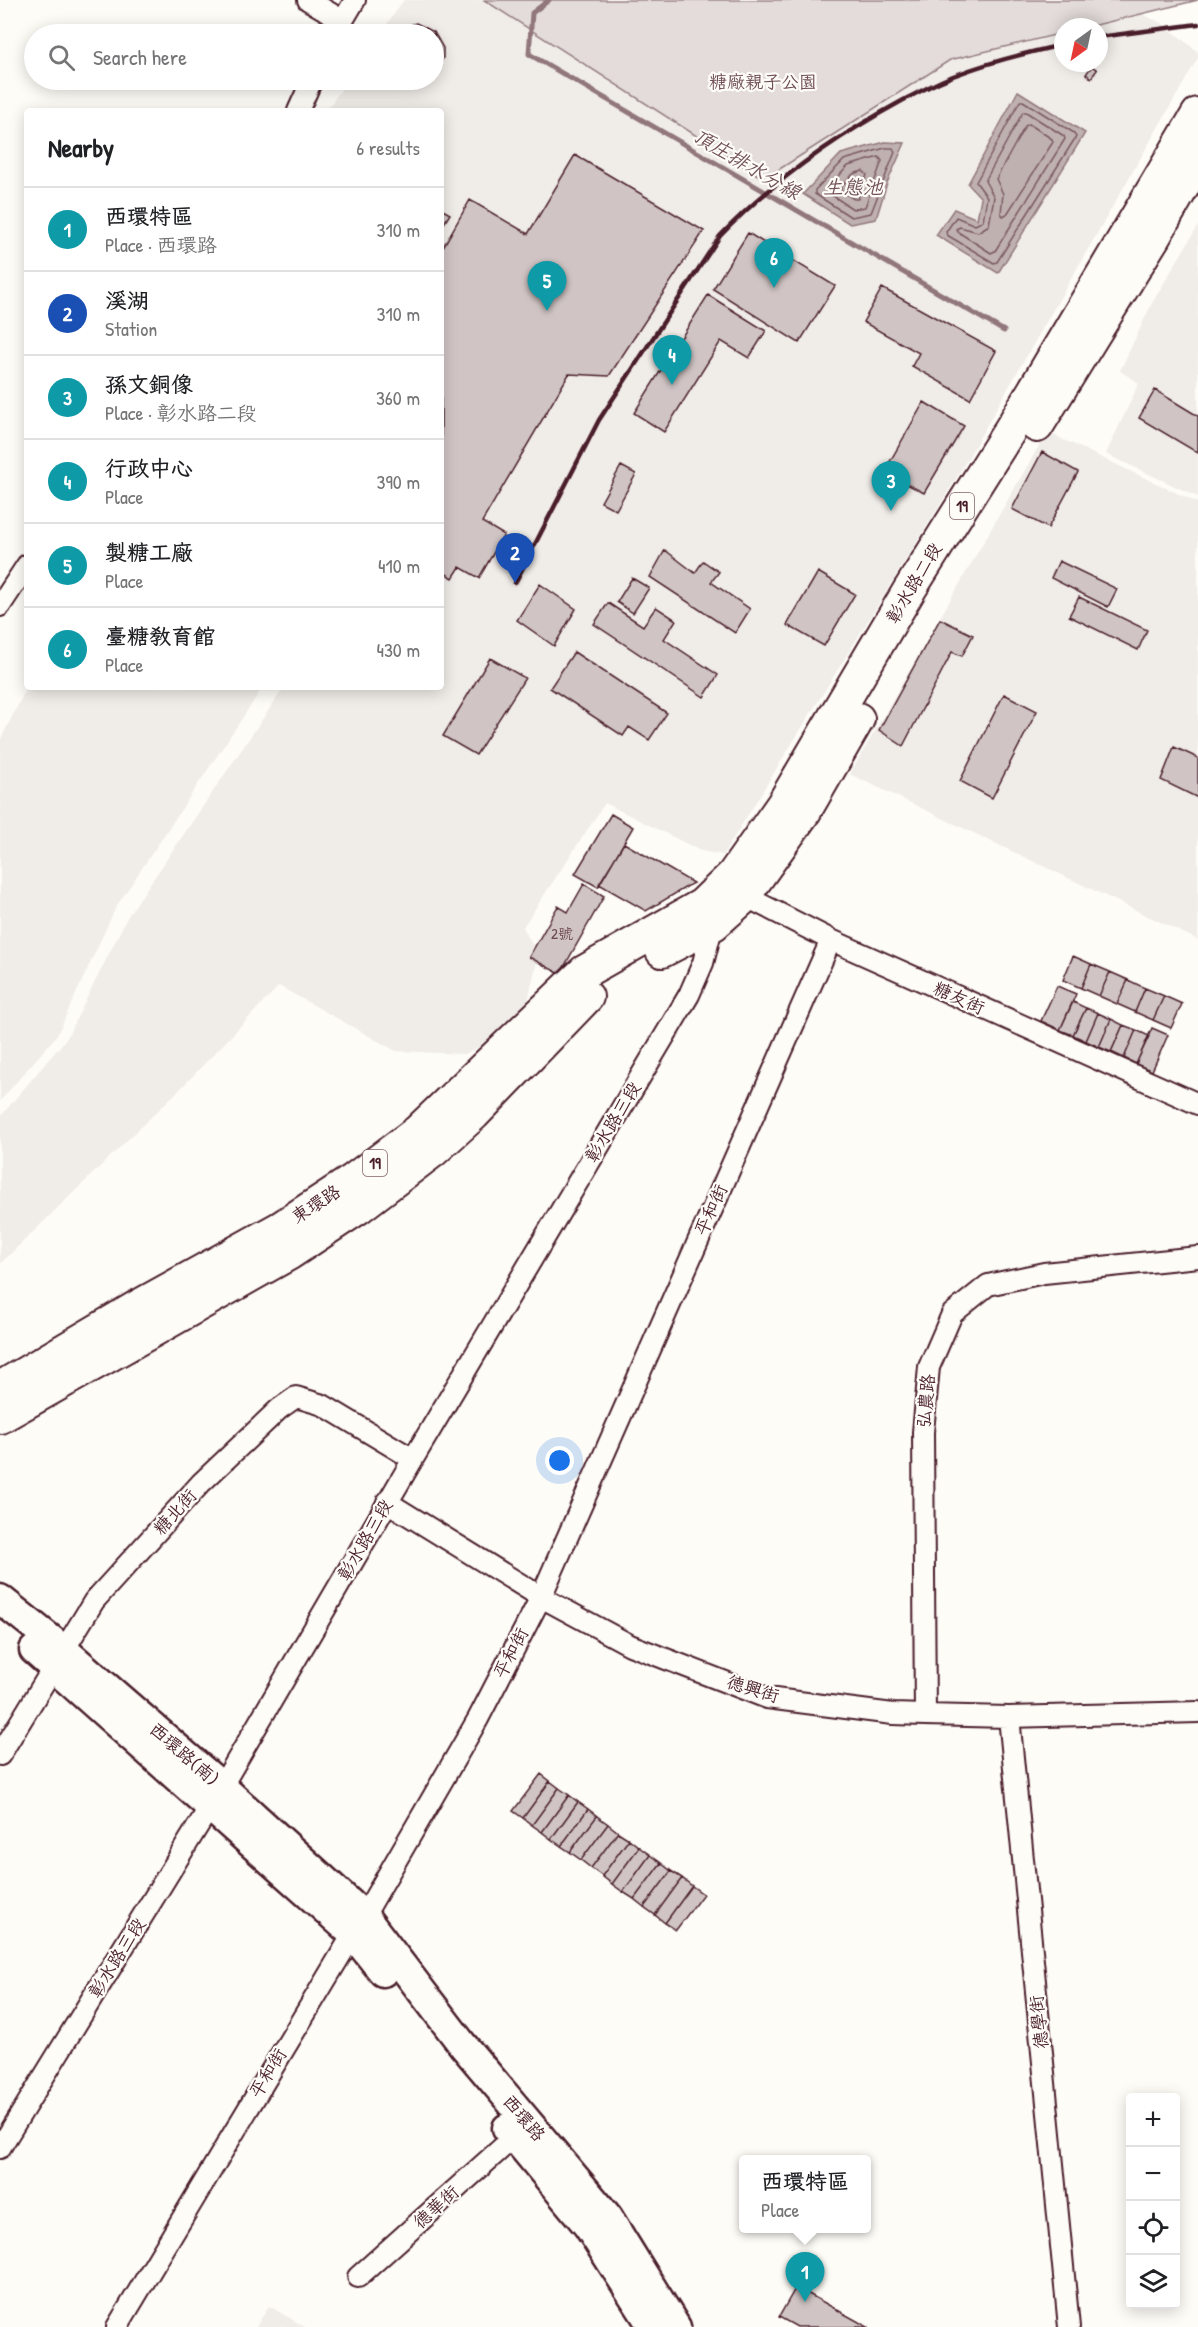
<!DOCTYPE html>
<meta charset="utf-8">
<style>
body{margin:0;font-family:"Patrick Hand","LXGW WenKai TC",sans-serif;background:#f6f6f6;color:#202124}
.controls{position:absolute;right:18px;bottom:18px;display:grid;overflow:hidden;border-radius:6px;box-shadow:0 3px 15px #0003}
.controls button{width:54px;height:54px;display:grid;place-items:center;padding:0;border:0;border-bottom:2px solid #e0e0e0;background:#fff;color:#202124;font:30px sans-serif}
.compass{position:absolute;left:1054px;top:18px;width:54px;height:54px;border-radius:50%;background:#fff;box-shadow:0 3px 15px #0003;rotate:213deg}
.you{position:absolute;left:560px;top:1461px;width:21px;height:21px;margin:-15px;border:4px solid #fff;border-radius:50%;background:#1a73e8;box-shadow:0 0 0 9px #1a73e833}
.badge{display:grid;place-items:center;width:39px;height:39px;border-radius:50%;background:#2563eb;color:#fff;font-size:20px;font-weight:700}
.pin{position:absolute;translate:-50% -50px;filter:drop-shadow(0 2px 3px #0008)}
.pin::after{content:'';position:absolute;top:32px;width:21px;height:18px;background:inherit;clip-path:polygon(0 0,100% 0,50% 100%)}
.popup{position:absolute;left:739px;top:2155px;width:132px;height:78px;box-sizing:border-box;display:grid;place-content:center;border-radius:6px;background:#fff;filter:drop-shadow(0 2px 4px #0005);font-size:20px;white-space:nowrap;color:#757577}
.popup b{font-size:22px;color:#202124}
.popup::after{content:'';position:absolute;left:50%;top:100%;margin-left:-12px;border:12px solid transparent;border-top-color:#fff}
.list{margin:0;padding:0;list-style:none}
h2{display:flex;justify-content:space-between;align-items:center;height:78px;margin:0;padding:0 24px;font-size:26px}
h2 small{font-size:20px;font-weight:400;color:#757577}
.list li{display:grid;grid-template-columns:39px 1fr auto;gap:18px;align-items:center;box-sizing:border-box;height:84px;padding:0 24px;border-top:2px solid #e0e0e0}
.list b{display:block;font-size:22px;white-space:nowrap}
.list p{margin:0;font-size:20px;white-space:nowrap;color:#757577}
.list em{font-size:20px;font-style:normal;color:#757577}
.icon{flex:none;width:33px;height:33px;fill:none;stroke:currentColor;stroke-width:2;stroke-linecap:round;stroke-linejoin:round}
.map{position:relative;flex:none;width:1198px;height:2327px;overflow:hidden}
.search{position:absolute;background:#fff;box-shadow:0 3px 15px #0003;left:24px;top:24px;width:420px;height:66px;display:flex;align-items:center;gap:15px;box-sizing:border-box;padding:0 21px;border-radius:33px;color:#757577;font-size:22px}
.panel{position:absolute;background:#fff;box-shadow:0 3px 15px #0003;left:24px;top:108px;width:420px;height:582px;border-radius:6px}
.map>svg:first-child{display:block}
.built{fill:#f0ece8;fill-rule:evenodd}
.green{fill:#e3dcda;stroke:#967e82;stroke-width:1.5}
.water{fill:#c0b1b1;stroke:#91777b;stroke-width:1.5}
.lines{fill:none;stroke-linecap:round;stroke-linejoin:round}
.shore{stroke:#795961;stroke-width:1.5}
.stream{stroke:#91777b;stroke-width:5}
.building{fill:#d0c5c4;stroke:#4a1f2b;stroke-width:1.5}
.minor-casing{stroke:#4a1f2b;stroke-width:24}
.secondary-casing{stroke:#4a1f2b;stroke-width:33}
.primary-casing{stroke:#4a1f2b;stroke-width:36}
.minor{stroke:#fdfcf7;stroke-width:20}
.secondary{stroke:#fdfcf7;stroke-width:28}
.primary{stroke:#fdfcf7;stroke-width:32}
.rail{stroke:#4a1f2b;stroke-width:4.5}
.labels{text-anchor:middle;stroke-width:4.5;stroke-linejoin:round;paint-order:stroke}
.number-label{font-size:15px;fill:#6c4851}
.shield{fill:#fdfcf7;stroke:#806168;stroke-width:1.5}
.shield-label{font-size:16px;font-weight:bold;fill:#4a1f2b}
.park-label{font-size:18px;fill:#704e57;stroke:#fdfcf7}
.street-label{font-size:18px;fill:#4a1f2b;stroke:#fdfcf7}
.water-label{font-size:20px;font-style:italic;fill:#73525a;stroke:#fdfcf7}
</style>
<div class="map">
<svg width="1198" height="2327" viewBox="0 0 1198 2327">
<rect width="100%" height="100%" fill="#fdfcf7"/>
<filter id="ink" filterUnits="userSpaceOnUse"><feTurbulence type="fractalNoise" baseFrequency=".0167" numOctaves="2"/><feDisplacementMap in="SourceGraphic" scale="12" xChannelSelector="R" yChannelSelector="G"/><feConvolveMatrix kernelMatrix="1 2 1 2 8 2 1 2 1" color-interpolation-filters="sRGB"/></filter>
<g filter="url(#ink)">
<path class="built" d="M404,0h80l280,178 181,-123 183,-47 34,15 36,29v6l-241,419 -234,378 -22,-4 -96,-48 -82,124 15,29 -11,49 -10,14 -21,19 -31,16 -69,-3 -117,-65 -95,99 -184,179v-147l67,-79 61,-122 153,-224 5,-5h155v-576h-115l22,-31h86v-46h-54zM1063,27h36v36h-36z
M1198,226v271l-92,-43 33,-71 -19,-12 32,-68z
M1047,432l151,71v437l-348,-166z
M27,687h236l-147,220 -59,128 -57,66v-360z
M269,2306l36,21h-49z"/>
<path class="green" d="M484,0h714l-110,27h-25v6l-113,27 -186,119z"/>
<path class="water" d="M1018,91l67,42 -87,140 -62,-38 18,-26 23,10 4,-21 -13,-14z
M885,142l20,1 -18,40 -11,36 -26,5 -47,-30 38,-40z"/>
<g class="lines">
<path class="shore" d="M1020,101h3l51,32 2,4 -79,125 -3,1 -47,-28 -1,-3 10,-15 19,8 8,-4 4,-24 -11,-15z
M1023,112h3l38,24 1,3 -70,112 -4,2 -33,-21 -2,-3 4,-2 18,5 11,-7 5,-28 -9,-16z
M1029,124l23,15 1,3 -46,72 -4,2 -2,-3 2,-19 -7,-15 29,-53z
M885,148h8l2,4 -24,61 -20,4 -36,-23v-4l29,-30z
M879,157l3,4 -17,46 -12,2 -26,-17v-3l21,-23z
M863,171l4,4 -9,24h-4l-13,-8v-4l12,-13z"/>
<path class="stream" d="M549,0l-17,13 -3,41 475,277"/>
</g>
<path class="building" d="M416,23l18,9 9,16v10l-9,17v-41h-45l8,-6z
M1092,66l5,4 -6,8 -5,-4z
M400,80h26l-9,3z
M575,155l129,76 -95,145 -40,-2 -87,148 22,13 -25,43 -19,-11 -7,11 -12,-7v-325l2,1 27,-47 58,34z
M441,209l9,5 -9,14z
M748,233l87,53 -36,57 -86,-54z
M882,288l114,63 -26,48 -58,-33 7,-13 -56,-31z
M708,295l58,36 -17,27 -28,-17 -57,91 -30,-19z
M1155,390l43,26v37l-59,-35z
M924,402l40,24 -40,67 -40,-21z
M1042,452l36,20 -30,56 -36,-19z
M621,466l15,8 -20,36 -15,-8z
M665,550l30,23 8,-12 16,11 -8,10 39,27 -15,24 -85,-56z
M1059,561l58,28 -9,18 -57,-29z
M818,572l37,22 -31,52 -37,-21z
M632,578l17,10 -16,25 -16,-11z
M540,584l36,25 -22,37 -37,-26z
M1079,597l68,33 -9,20 -69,-34z
M608,603l35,23 13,-19 20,13 -12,19 54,36 -14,22 -110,-73z
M940,619l33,16 -11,21 -10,-4 -49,94 -24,-16z
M574,652l93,61 -18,27 -20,-13 -6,9 -73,-48z
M490,658l35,20 -49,77 -33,-19z
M1004,694l33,17 -45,87 -32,-17z
M1174,747l24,11v40l-37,-18z
M611,814l22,13 -35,60 -23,-13z
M624,843l69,40 -47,28 -47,-27z
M584,884l20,12 -44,78 -31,-17 29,-51 10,6z
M1073,956l18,8 -10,24 -18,-8z
M1091,964l19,8 -11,24 -18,-8z
M1110,972l18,8 -11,24 -18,-8z
M1128,980l17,8 -10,24 -18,-8z
M1057,986l19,8 -16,36 -19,-9z
M1145,988l19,8 -11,24 -18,-8z
M1164,996l18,8 -11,24 -18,-8z
M1073,1002l13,6 -13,27 -13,-5z
M1086,1008l12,5 -12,28 -13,-6z
M1098,1013l13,6 -12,28 -13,-6z
M1111,1019l12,6 -12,27 -12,-5z
M1123,1025l13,5 -12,28 -13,-6z
M1152,1028l16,7 -16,36 -16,-7z
M1136,1030l13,6 -13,28 -12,-6z
M541,1774l9,7 -27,37 -10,-7z
M550,1781l9,7 -27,37 -9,-7z
M559,1788l10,7 -27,37 -10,-7z
M569,1795l9,7 -27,37 -9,-7z
M578,1802l10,7 -27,37 -10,-7z
M588,1809l9,7 -27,36 -9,-6z
M597,1816l11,8 -27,36 -11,-8z
M608,1824l10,8 -27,36 -10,-8z
M618,1832l11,7 -27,37 -11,-8z
M629,1839l10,8 -27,37 -10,-8z
M639,1847l11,8 -27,37 -11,-8z
M650,1855l11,8 -27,36 -11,-7z
M661,1863l10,8 -27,36 -10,-8z
M671,1871l11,7 -27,37 -11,-8z
M682,1878l10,8 -27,37 -10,-8z
M692,1886l11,8 -27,36 -11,-7z
M796,2287l72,40h-71l-18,-10z"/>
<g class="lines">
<g class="minor-casing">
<path id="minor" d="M308,0l34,20
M335,34l20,-34
M298,111l14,-31
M0,606l27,-41
M737,892l94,48 367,164
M387,1502l154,95 89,48 137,53 126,16 32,1 84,2 189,-5
M925,1715l-2,-283 6,-65 23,-53 36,-29 56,-12 154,-16
M1009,1717l60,610
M0,1755l94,-154 107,-118 78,-74 17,-12 27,8 90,54
M0,2148l209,-340 204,-349 276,-464 14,-32 11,-43
M358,2277l156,-140
M117,2327l247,-411 114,-197 63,-122 290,-657"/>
</g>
<g class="secondary-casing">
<path id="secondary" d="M0,1599l64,51 157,136 143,130 98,128 146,173 68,110
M34,1650l318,283 31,39
M507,2128l81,98 65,101"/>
</g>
<g class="primary-casing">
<path id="primary" d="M1037,426l117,-189 44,-77
M662,951l52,-27 28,-25 63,-88 53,-92
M0,1388l137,-81 143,-79 73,-48 65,-49 166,-159 118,-67 31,-30 50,-71 127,-215 105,-167 183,-308
M0,1417l290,-164 68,-45 75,-57 41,-37 113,-117"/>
</g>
<use href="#minor" class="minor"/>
<use href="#secondary" class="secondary"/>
<use href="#primary" class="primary"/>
<path class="rail" d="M1099,37l99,-13
M515,583l84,-163 121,-184c52,-54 114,-98 180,-134 17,-9 35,-19 53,-26 36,-14 72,-23 110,-31"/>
</g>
</g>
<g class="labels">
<g class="number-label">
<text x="562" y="939">2號</text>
</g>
<g class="shield">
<rect x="950" y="493" width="24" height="26" rx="4.5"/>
<rect x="363" y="1150" width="24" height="26" rx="4.5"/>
</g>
<g class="shield-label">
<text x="962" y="512">19</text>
<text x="375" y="1169">19</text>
</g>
<g class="park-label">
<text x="763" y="88">糖廠親子公園</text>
</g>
<g class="street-label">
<text transform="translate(914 583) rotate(-59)" y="6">彰水路二段</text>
<text transform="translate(959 998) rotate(24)" y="6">糖友街</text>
<text transform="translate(613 1122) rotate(-59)" y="6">彰水路三段</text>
<text transform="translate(316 1204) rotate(-33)" y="6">東環路</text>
<text transform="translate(711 1210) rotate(-66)" y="6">平和街</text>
<text transform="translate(926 1401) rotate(-85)" y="6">弘農路</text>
<text transform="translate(175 1512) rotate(-48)" y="6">糖北街</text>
<text transform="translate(365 1540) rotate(-60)" y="6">彰水路三段</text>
<text transform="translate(511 1653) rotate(-63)" y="6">平和街</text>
<text transform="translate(753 1689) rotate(17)" y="6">德興街</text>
<text transform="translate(184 1754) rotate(41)" y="6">西環路(南)</text>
<text transform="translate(117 1958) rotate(-58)" y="6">彰水路三段</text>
<text transform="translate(1039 2022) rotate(-96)" y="6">德學街</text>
<text transform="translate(268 2073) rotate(-59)" y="6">平和街</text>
<text transform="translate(524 2118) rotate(50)" y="6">西環路</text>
<text transform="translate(436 2207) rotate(-42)" y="6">德華街</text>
</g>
<g class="water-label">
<text transform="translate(747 164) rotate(30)" y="7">頂庄排水分線</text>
<text x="853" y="194">生態池</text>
</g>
</g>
</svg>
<div class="controls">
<button>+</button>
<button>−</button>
<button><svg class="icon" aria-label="locate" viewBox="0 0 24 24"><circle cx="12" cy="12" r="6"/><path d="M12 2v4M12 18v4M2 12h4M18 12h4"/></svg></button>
<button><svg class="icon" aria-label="layers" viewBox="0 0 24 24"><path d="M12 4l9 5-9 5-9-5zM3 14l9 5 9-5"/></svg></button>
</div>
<svg class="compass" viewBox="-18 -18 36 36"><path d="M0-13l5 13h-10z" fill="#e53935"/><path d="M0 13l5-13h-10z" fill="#757577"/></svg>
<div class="you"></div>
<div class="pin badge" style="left:805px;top:2302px;background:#0f9aa8">1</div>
<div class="popup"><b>西環特區</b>Place</div>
<div class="pin badge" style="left:515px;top:583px;background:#1a4fb4">2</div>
<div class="pin badge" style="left:891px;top:511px;background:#0f9aa8">3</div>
<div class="pin badge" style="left:672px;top:385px;background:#0f9aa8">4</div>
<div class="pin badge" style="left:547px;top:311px;background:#0f9aa8">5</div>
<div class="pin badge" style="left:774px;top:288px;background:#0f9aa8">6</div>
<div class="search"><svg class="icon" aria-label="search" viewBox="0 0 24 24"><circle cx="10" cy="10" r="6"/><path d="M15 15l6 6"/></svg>Search here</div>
<section class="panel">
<h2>Nearby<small>6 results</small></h2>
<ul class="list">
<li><span class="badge" style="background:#0f9aa8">1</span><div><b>西環特區</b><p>Place · 西環路</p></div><em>310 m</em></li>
<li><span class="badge" style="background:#1a4fb4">2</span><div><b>溪湖</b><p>Station</p></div><em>310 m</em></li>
<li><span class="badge" style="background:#0f9aa8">3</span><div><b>孫文銅像</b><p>Place · 彰水路二段</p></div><em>360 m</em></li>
<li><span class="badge" style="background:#0f9aa8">4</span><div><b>行政中心</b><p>Place</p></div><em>390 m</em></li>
<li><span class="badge" style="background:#0f9aa8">5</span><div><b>製糖工廠</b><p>Place</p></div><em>410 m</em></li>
<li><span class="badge" style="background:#0f9aa8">6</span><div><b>臺糖教育館</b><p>Place</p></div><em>430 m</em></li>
</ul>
</section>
</div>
